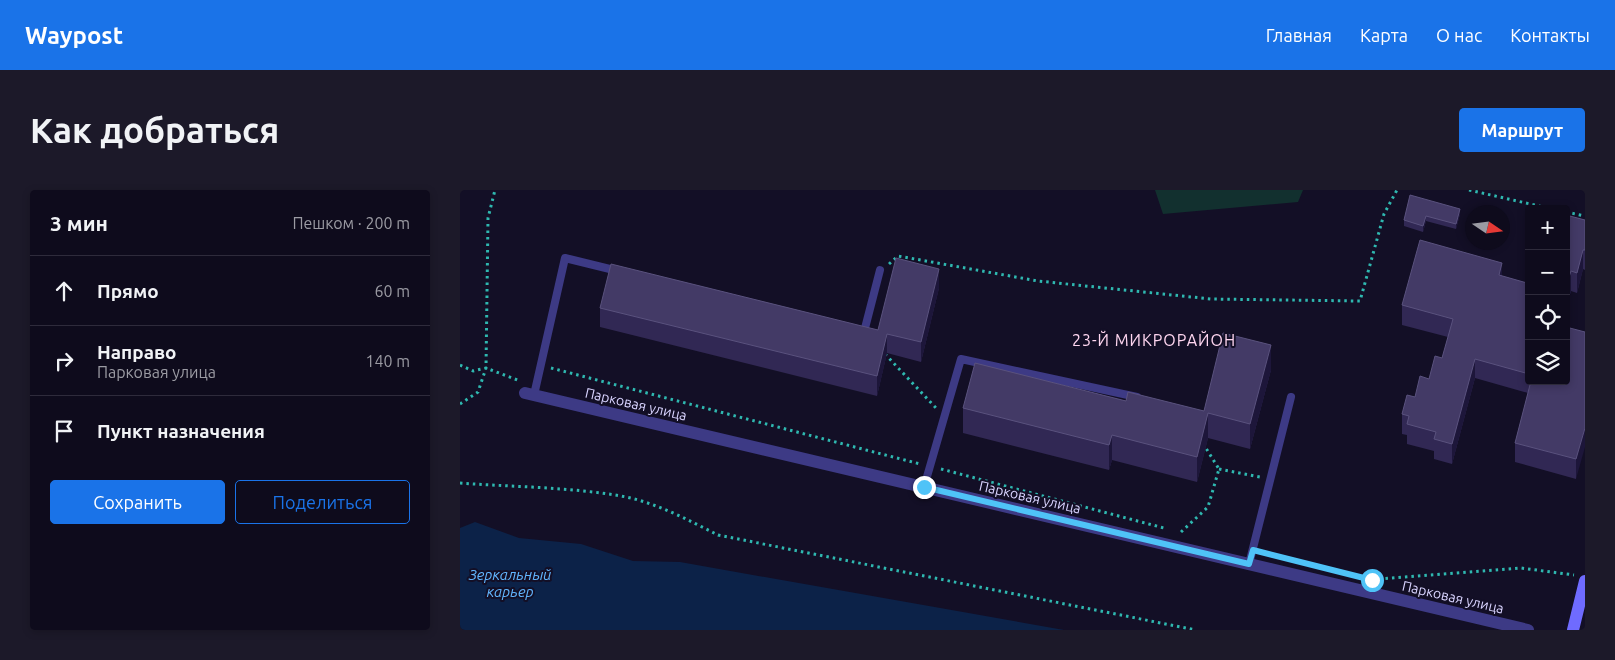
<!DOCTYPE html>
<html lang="ru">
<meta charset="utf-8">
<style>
body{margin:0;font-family:Ubuntu,sans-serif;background:#1c1929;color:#f1f3f6}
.controls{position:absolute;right:15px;top:15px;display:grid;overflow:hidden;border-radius:5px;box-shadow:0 2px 8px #0003}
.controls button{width:45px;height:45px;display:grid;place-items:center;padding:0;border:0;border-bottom:1px solid #2e2b3b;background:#0e0b1c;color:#f1f3f6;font:25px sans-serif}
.compass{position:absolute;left:1005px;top:15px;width:45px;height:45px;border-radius:50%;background:#0e0b1c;box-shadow:0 2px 8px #0003;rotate:103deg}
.stop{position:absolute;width:15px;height:15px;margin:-11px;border:4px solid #4fc3f7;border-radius:50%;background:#fff}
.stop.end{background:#4fc3f7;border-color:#fff;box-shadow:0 1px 5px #0008}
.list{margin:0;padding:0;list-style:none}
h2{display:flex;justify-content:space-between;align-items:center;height:65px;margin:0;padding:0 20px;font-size:21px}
h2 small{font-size:16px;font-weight:400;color:#9b9ba3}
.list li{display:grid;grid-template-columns:32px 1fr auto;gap:15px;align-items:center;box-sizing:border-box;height:70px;padding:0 20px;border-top:1px solid #2e2b3b}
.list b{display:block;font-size:19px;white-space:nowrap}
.list p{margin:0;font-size:16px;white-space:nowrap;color:#9b9ba3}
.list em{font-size:16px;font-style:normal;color:#9b9ba3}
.actions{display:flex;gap:10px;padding:15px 20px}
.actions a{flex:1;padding:11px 0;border:1px solid #1a73e8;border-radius:5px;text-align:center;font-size:18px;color:#1a73e8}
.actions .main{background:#1a73e8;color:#fff}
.icon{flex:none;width:28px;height:28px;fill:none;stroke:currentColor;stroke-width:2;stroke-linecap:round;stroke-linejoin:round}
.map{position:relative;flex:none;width:1125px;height:440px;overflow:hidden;border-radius:5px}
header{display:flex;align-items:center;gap:30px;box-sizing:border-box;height:70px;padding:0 25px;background:#1a73e8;color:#fff}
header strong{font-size:24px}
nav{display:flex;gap:28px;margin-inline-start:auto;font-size:18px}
.intro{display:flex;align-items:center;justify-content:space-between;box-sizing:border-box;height:120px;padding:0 30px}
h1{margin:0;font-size:35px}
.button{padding:12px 22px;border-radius:5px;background:#1a73e8;color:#fff;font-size:18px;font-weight:700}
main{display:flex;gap:30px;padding:0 30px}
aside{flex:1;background:#0e0b1c;border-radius:5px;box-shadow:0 2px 8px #0003}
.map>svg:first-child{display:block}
.green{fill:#12302f}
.water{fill:#0c2248}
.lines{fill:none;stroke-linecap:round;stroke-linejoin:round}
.path{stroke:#2fb8b0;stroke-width:3;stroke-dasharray:2.5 4;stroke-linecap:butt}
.lane{stroke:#3d3a85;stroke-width:8}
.street{stroke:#3d3a85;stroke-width:12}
.secondary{stroke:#6f6bff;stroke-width:12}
.wall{fill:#312854}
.shaded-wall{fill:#1d163a}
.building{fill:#433a66;stroke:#5a527e}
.route{stroke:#4fc3f7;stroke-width:6}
.labels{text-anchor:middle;stroke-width:4;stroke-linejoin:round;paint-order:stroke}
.street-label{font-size:14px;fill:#d9d4ff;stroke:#130f26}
.water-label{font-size:15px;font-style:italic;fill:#62b6ff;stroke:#130f26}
.quarter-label{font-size:16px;letter-spacing:1px;fill:#ffd6f0;stroke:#130f26}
</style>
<header>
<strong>Waypost</strong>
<nav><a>Главная</a><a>Карта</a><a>О нас</a><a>Контакты</a></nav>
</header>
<div class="intro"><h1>Как добраться</h1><a class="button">Маршрут</a></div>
<main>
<aside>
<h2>3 мин<small>Пешком · 200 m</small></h2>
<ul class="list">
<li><svg class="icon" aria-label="ahead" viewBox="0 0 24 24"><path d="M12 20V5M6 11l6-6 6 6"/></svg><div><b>Прямо</b></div><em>60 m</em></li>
<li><svg class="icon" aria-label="right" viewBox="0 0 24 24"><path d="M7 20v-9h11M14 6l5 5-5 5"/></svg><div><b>Направо</b><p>Парковая улица</p></div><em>140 m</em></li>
<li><svg class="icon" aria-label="arrive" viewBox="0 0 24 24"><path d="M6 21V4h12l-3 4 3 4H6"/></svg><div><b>Пункт назначения</b></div></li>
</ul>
<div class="actions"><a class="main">Сохранить</a><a>Поделиться</a></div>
</aside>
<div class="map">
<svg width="1125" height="440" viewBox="0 0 1125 440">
<rect width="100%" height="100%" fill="#130f26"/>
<path class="green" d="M695,0h148l-5,12 -135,12z"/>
<path class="water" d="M15,332l44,16 62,6 52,17 47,1 384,68h-604v-102z"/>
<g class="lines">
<path class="path" d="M1009,0l83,19
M1106,22l19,4
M429,74l9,-8 140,25 173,18 149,2 24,-87 13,-24
M425,164l51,54
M0,175l13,6 13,-3 34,13
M91,178l369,96
M0,214l18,-12 8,-24 2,-150 7,-28
M481,279l223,59
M759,279l41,8
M0,293c53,4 109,4 161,13 34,6 67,24 97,39l478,95
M721,342l27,-25 11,-38 -15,-24
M919,389l142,-11 53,7"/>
<path class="lane" d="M400,140l4,2 16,-62
M74,205l31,-137 53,13
M464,297l37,-128 176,38
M789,374l42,-167"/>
<path class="street" d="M65,203l1003,237"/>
<path class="secondary" d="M1113,440l12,-49"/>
</g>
<path class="wall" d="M950,5l50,19 -4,15 -30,-8 -3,11 -19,-6v-6z
M1106,25l19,5v50l-2,-1 -6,24 -6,-2 -5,16z
M1069,85v106h37l19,-49 -9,147 -61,-17v-19l13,-50 -53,-15 -23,86 -18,-5v-8l-27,-7v-9l-5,-1v-20l27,-35 13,-21 6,-21 -46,-12v-20l100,-29 25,7z
M479,98l-18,74 -34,-9 -10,43 -277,-69v-19l278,22z
M811,180l-21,79 -42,-11 -11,44 -85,-22 -3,10 -146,-37v-25l241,3z"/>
<path class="shaded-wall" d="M1000,19v5l-4,15v-5z
M966,26v5l-3,11v-6z
M1123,60v19l-6,24v-20z
M1042,73v19l-3,-7z
M479,79v19l-18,74v-20z
M1111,81v20l-5,16v-20z
M427,144v19l-10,43v-20z
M811,155v25l-21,79v-25z
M1015,169v19l-23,86v-20z
M748,223v25l-11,44v-25z
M1125,238v19l-9,32v-20z
M652,245v25l-3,10v-25z"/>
<path class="building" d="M950,5l50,14 -4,15 -30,-8 -3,10 -19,-6z
M1106,25l19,5v30h-2l-6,23 -6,-2 -5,16z
M960,50l82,23 -3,12 28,8 2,-8v99l-54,-15 -23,85 -18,-5 2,-7 -29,-8 2,-8 -7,-2 5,-19 8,2 5,-21 9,3 6,-23 7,2 11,-39 -51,-14z
M436,68l43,11 -18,73 -34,-8 -10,42 -277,-68 11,-44 267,66z
M1106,137l19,5v96l-9,31 -61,-16 16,-62h35z
M763,143l48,12 -21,79 -42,-11 -11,44 -85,-22 -3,10 -146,-37 12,-45 151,38 2,-9 76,19z"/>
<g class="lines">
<path class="route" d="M464,297l325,77 4,-14 119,30"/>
</g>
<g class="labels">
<g class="street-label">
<text transform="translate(176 214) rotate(13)" y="5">Парковая улица</text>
<text transform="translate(570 307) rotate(13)" y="5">Парковая улица</text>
<text transform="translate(993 407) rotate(13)" y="5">Парковая улица</text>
</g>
<g class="water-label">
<text x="50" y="390">Зеркальный<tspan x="50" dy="17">карьер</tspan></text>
</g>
<g class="quarter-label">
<text x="694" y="156">23-Й МИКРОРАЙОН</text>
</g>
</g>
</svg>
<div class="controls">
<button>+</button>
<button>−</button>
<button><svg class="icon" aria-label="locate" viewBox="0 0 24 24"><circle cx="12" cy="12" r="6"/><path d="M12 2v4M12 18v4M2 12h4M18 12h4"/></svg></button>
<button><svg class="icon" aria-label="layers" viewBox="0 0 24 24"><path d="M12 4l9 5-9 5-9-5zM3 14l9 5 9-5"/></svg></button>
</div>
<svg class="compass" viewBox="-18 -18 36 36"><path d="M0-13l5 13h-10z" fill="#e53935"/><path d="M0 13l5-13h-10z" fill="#9b9ba3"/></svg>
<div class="stop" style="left:912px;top:390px"></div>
<div class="stop end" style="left:464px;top:297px"></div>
</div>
</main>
